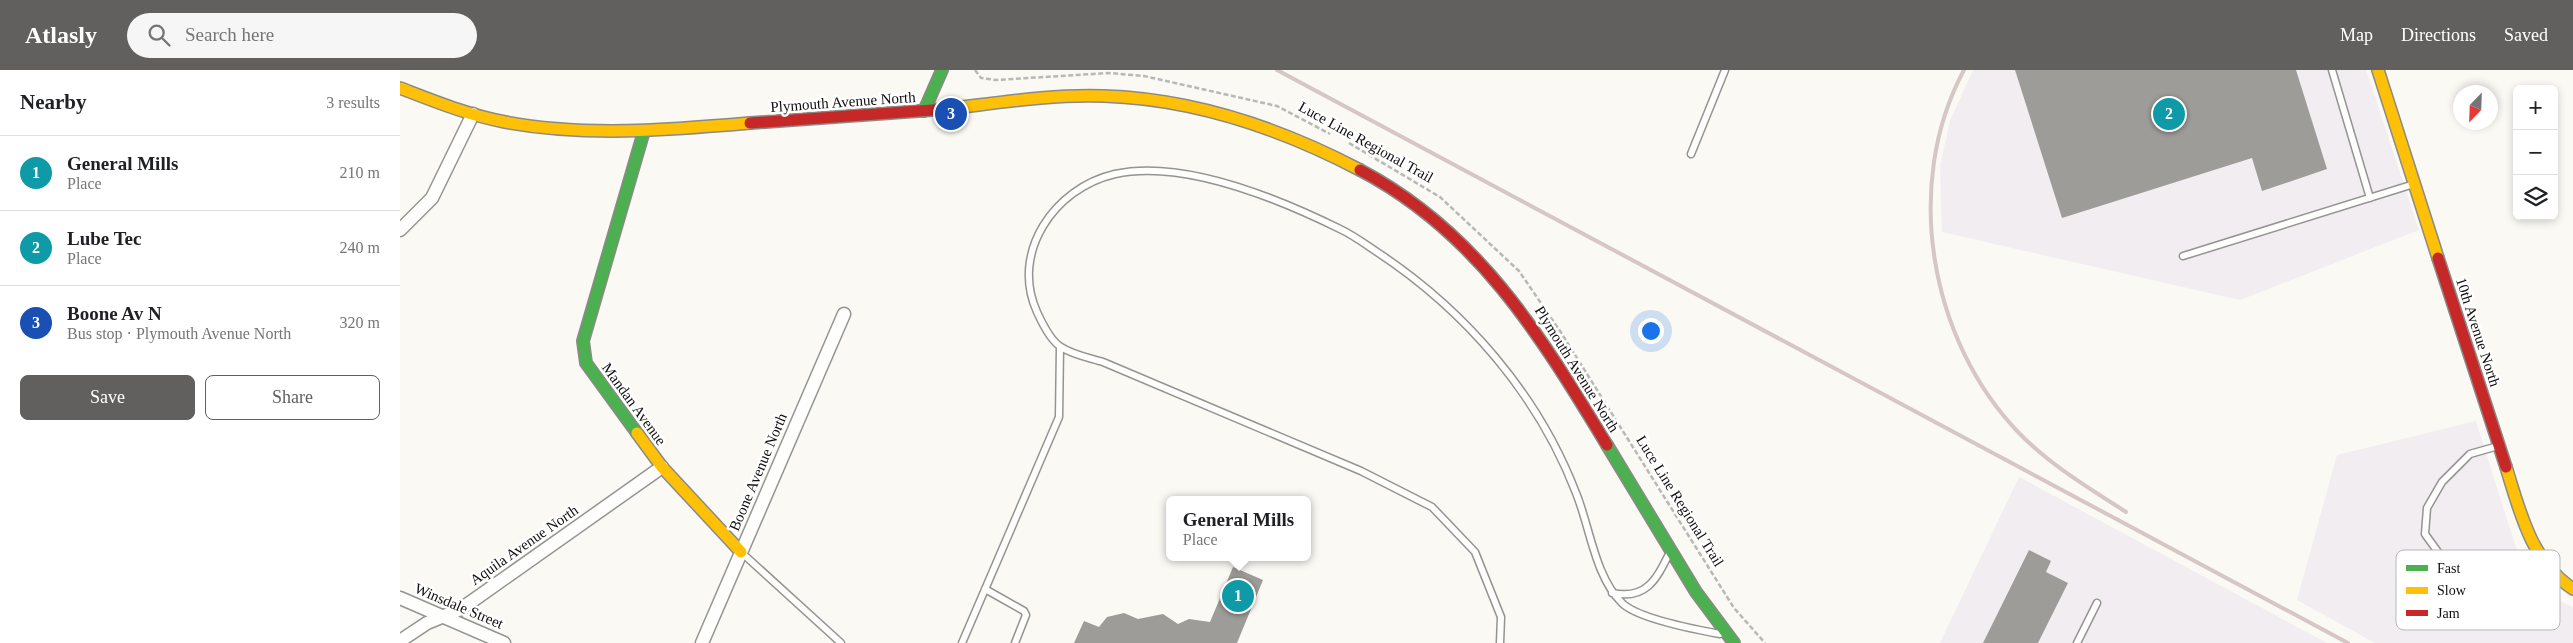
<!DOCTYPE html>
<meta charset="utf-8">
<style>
body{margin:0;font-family:"Times New Roman",serif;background:#f6f6f6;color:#202124}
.controls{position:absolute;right:15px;top:15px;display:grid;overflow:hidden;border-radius:8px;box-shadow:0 2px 8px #0003}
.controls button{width:45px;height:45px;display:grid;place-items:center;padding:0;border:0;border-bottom:1px solid #e0e0e0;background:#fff;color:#202124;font:25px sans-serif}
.compass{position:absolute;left:2053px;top:15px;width:45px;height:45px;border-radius:50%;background:#fff;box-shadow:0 2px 8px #0003;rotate:203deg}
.you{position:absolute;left:1250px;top:260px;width:18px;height:18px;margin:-12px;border:4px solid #fff;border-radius:50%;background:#1a73e8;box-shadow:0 0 0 8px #1a73e833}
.badge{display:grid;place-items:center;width:32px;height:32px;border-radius:50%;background:#61605e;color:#fff;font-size:16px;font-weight:700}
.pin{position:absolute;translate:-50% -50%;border:2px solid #fff;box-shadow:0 1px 5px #0006}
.popup{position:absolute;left:766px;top:426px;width:145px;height:65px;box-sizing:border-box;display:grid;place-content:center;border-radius:8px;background:#fff;filter:drop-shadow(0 1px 4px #0005);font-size:16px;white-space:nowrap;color:#757577}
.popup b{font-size:19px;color:#202124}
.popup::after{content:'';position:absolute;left:50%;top:100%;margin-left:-10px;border:10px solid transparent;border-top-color:#fff}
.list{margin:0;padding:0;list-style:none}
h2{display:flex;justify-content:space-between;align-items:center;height:65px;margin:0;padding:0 20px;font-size:21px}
h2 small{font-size:16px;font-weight:400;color:#757577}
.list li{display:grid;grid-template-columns:32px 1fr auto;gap:15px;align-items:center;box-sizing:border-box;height:75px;padding:0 20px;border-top:1px solid #e0e0e0}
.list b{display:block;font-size:19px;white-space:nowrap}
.list p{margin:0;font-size:16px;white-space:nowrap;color:#757577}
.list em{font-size:16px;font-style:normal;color:#757577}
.actions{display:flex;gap:10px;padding:15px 20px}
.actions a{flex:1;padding:11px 0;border:1px solid #61605e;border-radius:8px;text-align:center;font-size:18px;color:#61605e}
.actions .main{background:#61605e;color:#fff}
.icon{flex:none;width:28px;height:28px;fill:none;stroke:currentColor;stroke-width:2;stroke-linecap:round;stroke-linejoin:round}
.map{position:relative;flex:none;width:2173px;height:573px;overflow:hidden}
header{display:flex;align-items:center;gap:30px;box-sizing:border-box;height:70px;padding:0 25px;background:#61605e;color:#fff}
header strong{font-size:24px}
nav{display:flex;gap:28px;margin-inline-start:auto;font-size:18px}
.search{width:350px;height:45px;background:#f6f6f6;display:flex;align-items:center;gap:12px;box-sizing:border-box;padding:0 18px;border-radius:28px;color:#757577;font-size:19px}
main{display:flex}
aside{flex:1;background:#fff}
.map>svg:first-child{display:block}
.industrial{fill:#f2edf0}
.building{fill:#9e9c99}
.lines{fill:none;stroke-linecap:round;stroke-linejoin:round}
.lane-casing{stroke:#949492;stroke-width:9}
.street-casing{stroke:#949492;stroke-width:15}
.fast-casing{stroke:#8b8a88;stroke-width:14}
.slow-casing{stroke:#8b8a88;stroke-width:14}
.jam-casing{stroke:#8b8a88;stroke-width:14}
.path{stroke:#b8b8b7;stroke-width:2.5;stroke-dasharray:5 2.5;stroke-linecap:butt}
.lane{stroke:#fefefd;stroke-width:6}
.street{stroke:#fefefd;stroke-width:12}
.fast{stroke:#4caf50;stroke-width:11}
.slow{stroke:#ffc107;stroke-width:11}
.jam{stroke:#c62828;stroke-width:11}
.rail{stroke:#d6c6c6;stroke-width:4}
.labels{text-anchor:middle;stroke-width:5;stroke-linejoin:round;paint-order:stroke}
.street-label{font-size:15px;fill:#0e0e0e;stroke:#fff}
.key{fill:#fff;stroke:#b7b7b7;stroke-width:1}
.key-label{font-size:14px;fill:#0e0e0e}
</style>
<header>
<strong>Atlasly</strong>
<div class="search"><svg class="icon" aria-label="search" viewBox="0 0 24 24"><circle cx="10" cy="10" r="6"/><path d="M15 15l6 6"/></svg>Search here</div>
<nav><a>Map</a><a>Directions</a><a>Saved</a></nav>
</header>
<main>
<aside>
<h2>Nearby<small>3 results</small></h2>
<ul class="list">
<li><span class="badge" style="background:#0f9aa8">1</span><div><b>General Mills</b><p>Place</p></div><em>210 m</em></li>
<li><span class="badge" style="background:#0f9aa8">2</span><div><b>Lube Tec</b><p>Place</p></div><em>240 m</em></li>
<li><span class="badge" style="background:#1a4fb4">3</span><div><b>Boone Av N</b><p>Bus stop · Plymouth Avenue North</p></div><em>320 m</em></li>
</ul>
<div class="actions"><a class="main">Save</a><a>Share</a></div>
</aside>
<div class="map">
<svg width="2173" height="573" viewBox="0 0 2173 573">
<rect width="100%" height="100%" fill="#faf9f4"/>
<path class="industrial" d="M1573,0h393l53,160 -179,70 -298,-68 -2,-66 10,-45z
M2076,351l41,130 8,15 15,19 22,17 11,5v36h-198l-78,-43 40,-145z
M1619,407l308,166h-387z"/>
<path class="building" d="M1615,0h281l31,99 -65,22 -10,-33 -190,60z
M1629,480l22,11 -5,11 22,11 -30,60h-55z
M833,497l30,13 -26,63h-163l10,-22 15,6 8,-10 17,-4 14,6 25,-5 15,10 11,-5 21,3z"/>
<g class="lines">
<g class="lane-casing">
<path id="lane" d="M1932,0l38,128
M1291,84l34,-84
M1783,186l231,-72
M2038,482l-13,-18 2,-26 15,-26 28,-28 28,-8
M342,483l99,90
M585,519l39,22 2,4 -11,28
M1212,523c34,7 44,-13 57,-39
M562,573l97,-226 1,-70
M1100,573l1,-26 -26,-65 -43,-45 -71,-36 -258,-109c-13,-4 -30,-7 -42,-15 -10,-6 -19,-24 -24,-35 -27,-59 17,-124 78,-138 68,-15 164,25 225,55 13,6 25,15 37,23 88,58 161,142 199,241 14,34 19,84 46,110 16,16 76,27 98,31
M1677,573l20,-40"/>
</g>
<g class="street-casing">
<path id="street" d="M0,160l32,-32 41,-84
M0,528l104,45
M0,571l27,-18 34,-14 201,-142
M302,573l142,-329"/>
</g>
<g class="fast-casing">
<path id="fast" d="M524,41l18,-41
M237,363l-51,-70 -3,-22 61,-210
M1207,375l89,147 38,51"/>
</g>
<g class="slow-casing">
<path id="slow" d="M1978,0l60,188
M0,18c34,13 68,27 105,34 80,15 164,8 245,1
M546,39c52,-6 105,-15 158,-13 91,3 176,32 256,74
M237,363l25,34 79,85
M2106,397c14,45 25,94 67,122"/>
</g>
<g class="jam-casing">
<path id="jam" d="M350,53l196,-14
M960,100c118,62 180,165 247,275
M2038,188l68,209"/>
</g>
<path class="path" d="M575,0l6,8 15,2 113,-7 35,3 133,30 53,28
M949,73l91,54 79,74 41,60 174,277 31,35"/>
<use href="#lane" class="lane"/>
<use href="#street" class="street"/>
<use href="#fast" class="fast"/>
<use href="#slow" class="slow"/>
<use href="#jam" class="jam"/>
<path class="rail" d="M877,0l1071,573
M1564,0c-62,115 -34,271 55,363 31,32 70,55 107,79"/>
</g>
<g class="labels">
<g class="street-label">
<text transform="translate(443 32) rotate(-4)" y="5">Plymouth Avenue North</text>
<text transform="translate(966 72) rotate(29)" y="5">Luce Line Regional Trail</text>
<text transform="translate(2078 262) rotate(72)" y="5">10th Avenue North</text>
<text transform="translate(1177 299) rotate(58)" y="5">Plymouth Avenue North</text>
<text transform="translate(234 334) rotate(54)" y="5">Mandan Avenue</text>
<text transform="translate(358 402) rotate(-67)" y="5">Boone Avenue North</text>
<text transform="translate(1280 431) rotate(58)" y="5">Luce Line Regional Trail</text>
<text transform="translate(124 475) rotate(-35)" y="5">Aquila Avenue North</text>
<text transform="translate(59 536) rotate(23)" y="5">Winsdale Street</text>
</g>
</g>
<rect x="1996" y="480" width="164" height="80" rx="8" class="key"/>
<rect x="2006" y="495" width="22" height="6" fill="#4caf50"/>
<rect x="2006" y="517" width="22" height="7" fill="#ffc107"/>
<rect x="2006" y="540" width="22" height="6" fill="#c62828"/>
<g class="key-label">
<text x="2037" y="503">Fast</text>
<text x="2037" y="525">Slow</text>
<text x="2037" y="548">Jam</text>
</g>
</svg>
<div class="controls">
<button>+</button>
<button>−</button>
<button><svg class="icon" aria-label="layers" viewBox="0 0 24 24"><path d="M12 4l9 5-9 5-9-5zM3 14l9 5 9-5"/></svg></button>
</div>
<svg class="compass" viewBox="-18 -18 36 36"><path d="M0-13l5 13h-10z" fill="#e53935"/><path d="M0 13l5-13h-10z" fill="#757577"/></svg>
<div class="you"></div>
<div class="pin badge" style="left:838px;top:526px;background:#0f9aa8">1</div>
<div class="popup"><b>General Mills</b>Place</div>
<div class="pin badge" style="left:1769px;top:44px;background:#0f9aa8">2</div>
<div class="pin badge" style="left:551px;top:44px;background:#1a4fb4">3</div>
</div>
</main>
